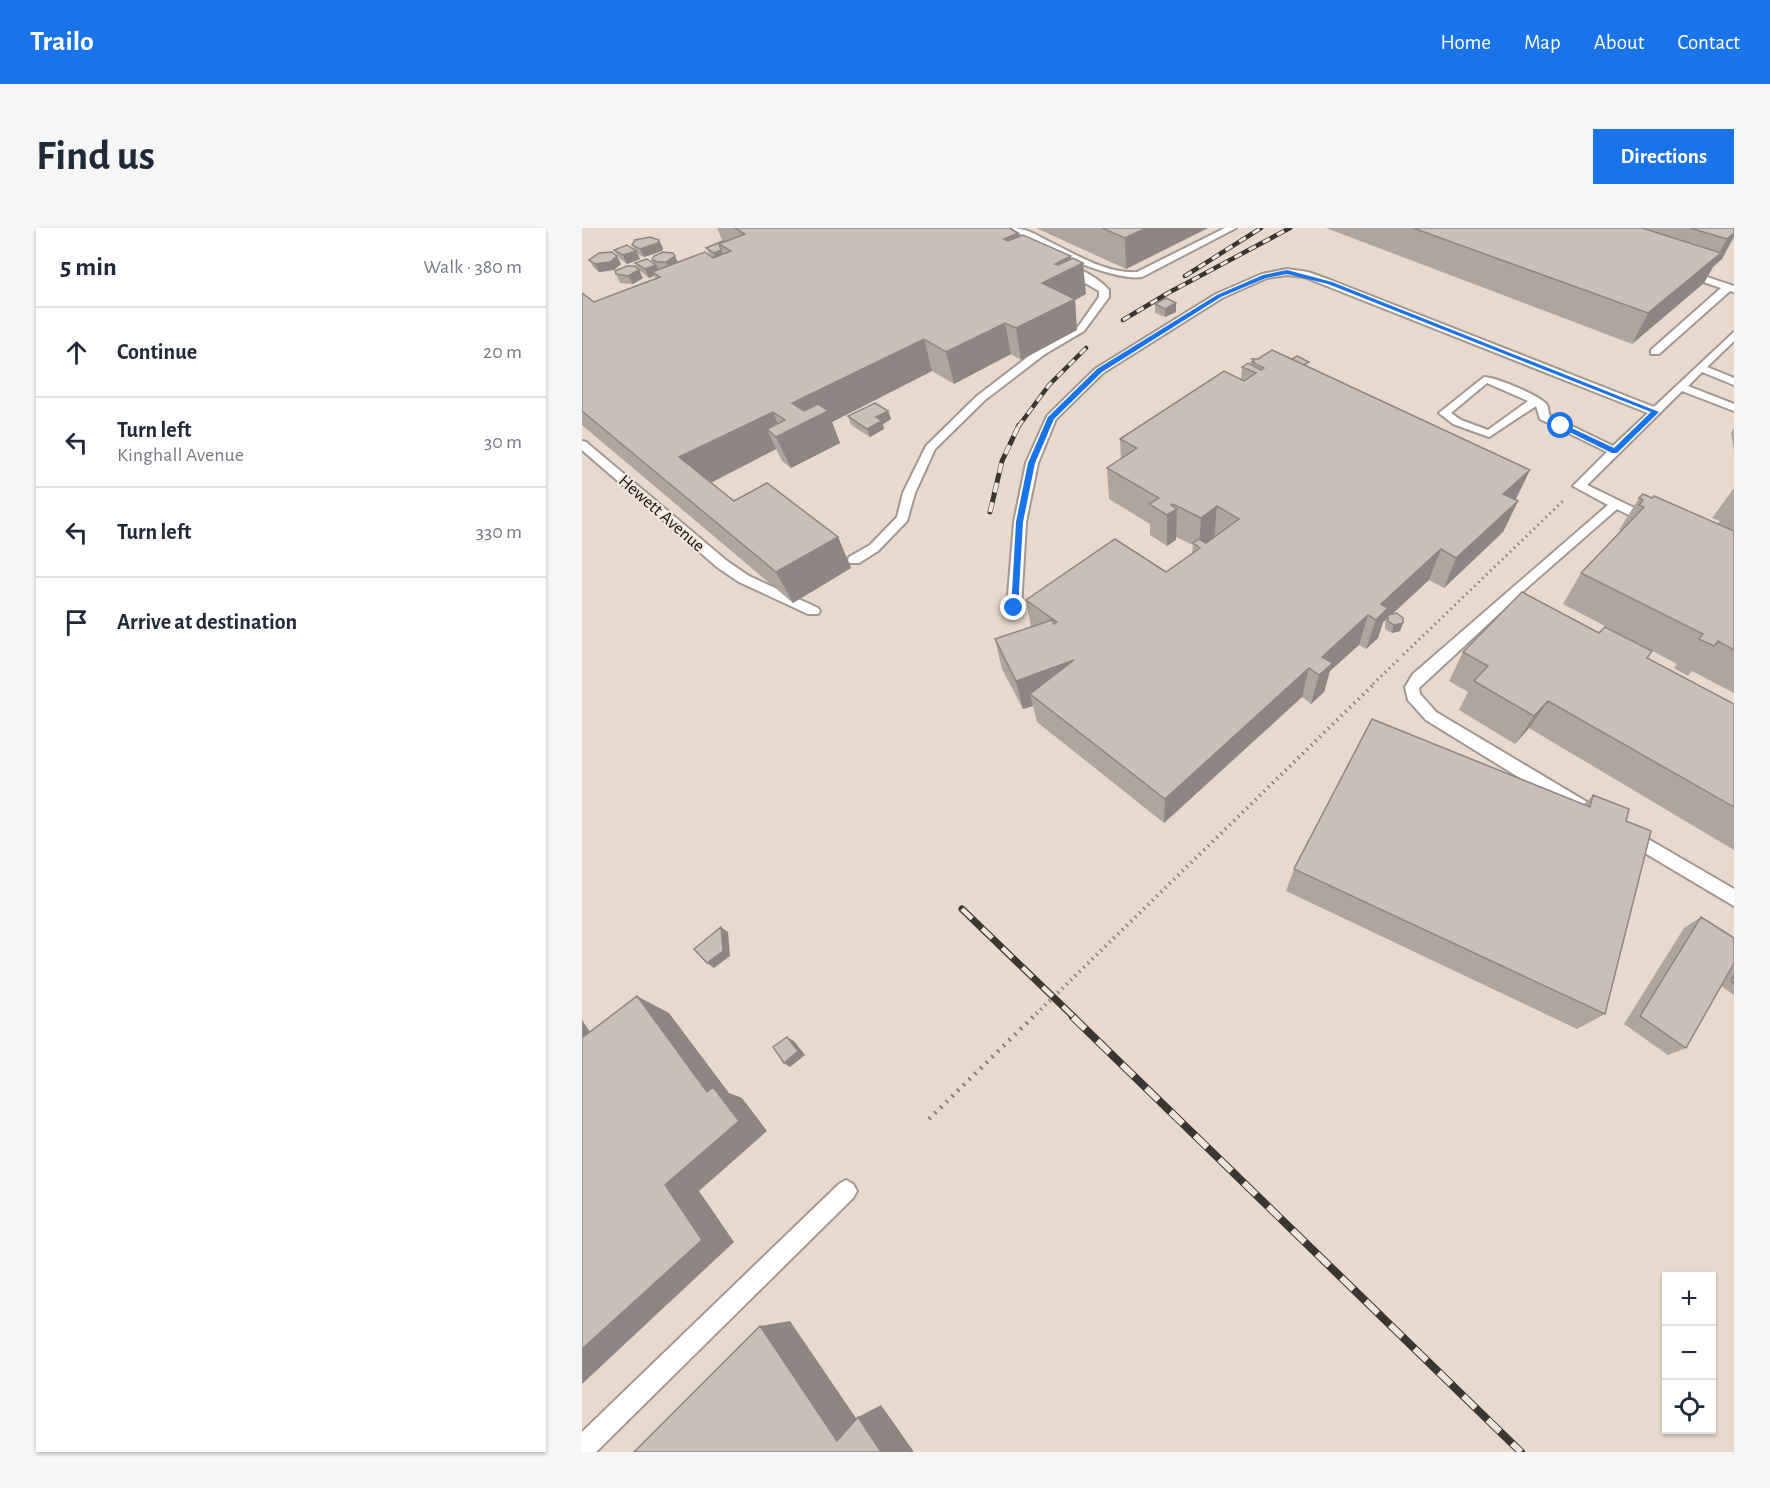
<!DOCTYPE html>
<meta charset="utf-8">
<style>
body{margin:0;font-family:"Alegreya Sans",sans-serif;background:#f6f6f7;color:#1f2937}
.controls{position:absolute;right:18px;bottom:18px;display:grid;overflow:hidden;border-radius:0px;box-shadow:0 2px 4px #0004}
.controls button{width:54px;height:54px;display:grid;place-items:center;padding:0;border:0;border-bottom:2px solid #e0e1e3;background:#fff;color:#1f2937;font:30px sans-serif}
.stop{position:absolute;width:18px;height:18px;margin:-14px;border:4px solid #1a73e8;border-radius:50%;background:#fff}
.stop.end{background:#1a73e8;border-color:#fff;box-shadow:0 2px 6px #0008}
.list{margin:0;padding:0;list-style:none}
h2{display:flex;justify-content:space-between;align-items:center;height:78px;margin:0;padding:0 24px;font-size:26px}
h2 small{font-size:20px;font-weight:400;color:#747a83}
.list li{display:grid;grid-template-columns:39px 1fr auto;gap:18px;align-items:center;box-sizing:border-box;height:90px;padding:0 24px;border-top:2px solid #e0e1e3}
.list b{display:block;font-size:22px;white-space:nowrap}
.list p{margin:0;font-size:20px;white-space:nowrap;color:#747a83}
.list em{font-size:20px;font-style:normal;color:#747a83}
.icon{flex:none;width:33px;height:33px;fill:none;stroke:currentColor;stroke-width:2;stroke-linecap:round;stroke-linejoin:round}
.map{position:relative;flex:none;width:1152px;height:1224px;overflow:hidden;border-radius:0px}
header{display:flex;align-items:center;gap:36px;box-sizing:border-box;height:84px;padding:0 30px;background:#1a73e8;color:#fff}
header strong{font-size:28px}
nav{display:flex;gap:33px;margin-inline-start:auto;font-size:21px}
.intro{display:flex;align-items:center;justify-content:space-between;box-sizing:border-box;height:144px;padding:0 36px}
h1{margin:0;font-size:42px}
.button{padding:15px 27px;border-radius:0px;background:#1a73e8;color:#fff;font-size:21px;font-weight:700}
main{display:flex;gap:36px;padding:0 36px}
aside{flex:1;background:#fff;border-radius:0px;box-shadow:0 2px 4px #0004}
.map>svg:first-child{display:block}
.built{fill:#e9d9cc;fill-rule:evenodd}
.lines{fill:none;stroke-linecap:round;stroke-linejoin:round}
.lane-casing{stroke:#a19891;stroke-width:4}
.path-far2{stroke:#847d78;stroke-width:3;stroke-dasharray:1.5 4;stroke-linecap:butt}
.path-far1{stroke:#847d78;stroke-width:4;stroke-dasharray:1.5 4.5;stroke-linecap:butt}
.path{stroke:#847d78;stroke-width:4.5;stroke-dasharray:2 6;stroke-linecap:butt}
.lane{fill:#fff;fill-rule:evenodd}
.rail-far3-casing{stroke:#3a3632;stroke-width:4.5}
.rail-far2-casing{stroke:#3a3632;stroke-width:5}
.rail-far1-casing{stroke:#3a3632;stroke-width:7}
.rail-casing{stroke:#3a3632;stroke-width:8}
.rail-far3{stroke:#f0e6de;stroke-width:3;stroke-dasharray:8;stroke-linecap:butt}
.rail-far2{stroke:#f0e6de;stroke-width:4;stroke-dasharray:10;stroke-linecap:butt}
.rail-far1{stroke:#f0e6de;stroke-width:4.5;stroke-dasharray:14;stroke-linecap:butt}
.rail{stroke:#f0e6de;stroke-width:6;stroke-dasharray:17;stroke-linecap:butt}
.wall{fill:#aea59f}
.shaded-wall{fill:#8d8682}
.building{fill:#cac0b9;stroke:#8d8682;stroke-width:1.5}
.route{fill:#1a73e8}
.labels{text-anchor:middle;stroke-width:4.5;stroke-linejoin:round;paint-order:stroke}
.far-street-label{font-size:18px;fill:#13100d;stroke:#f0e6de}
</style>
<header>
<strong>Trailo</strong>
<nav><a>Home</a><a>Map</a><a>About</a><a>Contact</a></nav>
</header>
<div class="intro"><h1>Find us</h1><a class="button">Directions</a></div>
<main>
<aside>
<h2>5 min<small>Walk · 380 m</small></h2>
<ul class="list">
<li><svg class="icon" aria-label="ahead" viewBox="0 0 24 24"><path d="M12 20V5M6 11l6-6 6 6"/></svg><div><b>Continue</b></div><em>20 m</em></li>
<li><svg class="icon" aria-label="left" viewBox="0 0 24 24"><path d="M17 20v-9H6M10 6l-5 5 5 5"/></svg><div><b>Turn left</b><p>Kinghall Avenue</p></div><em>30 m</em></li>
<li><svg class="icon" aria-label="left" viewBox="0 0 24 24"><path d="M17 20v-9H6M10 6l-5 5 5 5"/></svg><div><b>Turn left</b></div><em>330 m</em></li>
<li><svg class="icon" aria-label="arrive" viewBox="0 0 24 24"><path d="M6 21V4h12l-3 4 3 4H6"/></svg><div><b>Arrive at destination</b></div></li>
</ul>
</aside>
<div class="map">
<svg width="1152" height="1224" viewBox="0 0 1152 1224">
<rect width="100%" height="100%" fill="#f0e6de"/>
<path class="built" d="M0,0h1152v1224h-1152zM1084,1048h46v154h-46z"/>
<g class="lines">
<g class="lane-casing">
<path id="lane" d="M430,0c14,0 25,7 38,14 27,13 57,32 87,30l88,-44h11l-94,49c-27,5 -109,-31 -130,-49z
M479,37c14,-1 39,14 48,25v7l-25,34 -39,23 -60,46 -50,49 -20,44 -8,28 -29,30 -19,12h-10l-1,-3 1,-3 21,-12 27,-28 6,-24 23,-47 51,-50 60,-46 41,-23 21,-30v-6l-38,-22z
M705,41l21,3 25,9 321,126 80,-75v9l-27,26 27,11v7l-32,-13 -14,14 46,18v7l-52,-20 -95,94 68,33 2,3 -2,3h-8l-30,-15 -87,76 -111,103 1,6 16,18 151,90 2,5 -2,5 -6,2 -6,-2 -149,-92 -18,-20 -3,-13 8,-13 195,-169 -35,-19 34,-34 -67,-33 -4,-13 -47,31 -36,-13 -14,-11 45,-36c11,0 58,19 63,28 1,1 2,9 2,10l64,31 35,-33 -344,-136 -17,-2 -20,3 -45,20 -119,75 -47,46 -18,44 -12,59 -5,86 -7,5 -7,-5 7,-86 12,-59 21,-47 48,-47 121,-75 46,-20zM905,155l41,18 -40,29 -27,-10 -10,-7z
M1101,43h6l45,15v6l-4,-1 -71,63h-8v-4l70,-62 -38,-13z
M0,213l4,1 141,119 22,15 69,32 2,3 -2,3h-10l-69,-32 -22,-15 -135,-117z
M1047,600l105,61v17l-111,-66 -2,-5 2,-5z
M264,952l7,4 4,7 -4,7 -257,254h-14v-20l257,-248z"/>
</g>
<path class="path-far2" d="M821,427l161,-155
M791,456l25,-24"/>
<path class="path-far1" d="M450,790l343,-335"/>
<path class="path" d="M347,891l104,-102"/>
<use href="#lane" class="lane"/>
<g class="rail-far3-casing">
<path id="rail-far3" d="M603,48l76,-48
M541,92l45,-27 122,-65
M436,199l31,-42 37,-37"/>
</g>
<g class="rail-far2-casing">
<path id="rail-far2" d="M408,284l12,-51 17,-36"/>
</g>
<g class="rail-far1-casing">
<path id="rail-far1" d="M380,681l113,109"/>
</g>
<g class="rail-casing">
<path id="rail" d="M491,789l448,435"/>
</g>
<use href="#rail-far3" class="rail-far3"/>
<use href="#rail-far2" class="rail-far2"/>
<use href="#rail-far1" class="rail-far1"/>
<use href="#rail" class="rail"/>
</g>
<path class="wall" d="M135,0h292l9,5 1,4 52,22 15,35 -11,6 2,30 -56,30 -10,-6 -57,30 -22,-13 -100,51 8,21 -49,25 -9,-7 -6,-12 -65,34 23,18 104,36 13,31 -58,35 -211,-178v-132l12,9 62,-23 -2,-3 -5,2 -9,-7 -5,-8h19l-2,-3 27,2 31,-7 -4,-7 17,-6z
M454,0h172l-82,41z
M744,0h408l-12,31 -9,8 -9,16 -72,61z
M50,17l31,3 -1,3 -18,6 -6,-3 2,5 -13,5 -8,-6 -5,-8 20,-1z
M35,28l4,8 -7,6 -15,2 -5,-4 -5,-8z
M57,42l4,8 -10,6 -13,-1 -4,-9z
M573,76l21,8 -11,5 -10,-4z
M670,131l56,8 210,134 -15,31 -59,56 -15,-8 -37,34 11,9 -3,8 -8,2 -7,-4v-6l1,-3 -3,2 -5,16 -12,11 -7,-4 -29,26 -6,21 -13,12 -9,-7 -138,126 -127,-101 -4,-16 -10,3 -21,-40 -7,-30 36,-12 -5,-27 140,-28 26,-19 1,-8 -17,-8v3l-9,6 -17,-11v-11l-41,-25 -2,-31 14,-9 -1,-20 121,-60 1,-12 9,-2z
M306,183l3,8 -8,5 1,5 -14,8 -19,-12 -3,-9z
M1152,200v23l-3,-18z
M1152,260v205l-42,-22 -4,5 -14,-8 3,-4 -114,-60 18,-31 40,-42 -2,-1 20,-32h13l65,26 3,-3 -8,-3z
M881,424l184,6 87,46v146l-205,-122 -14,16 -56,-34 9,-18 -19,-11z
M1011,567l33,26 -21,193 -28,15 -291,-138 8,-22 290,-65z
M1119,689l-15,131 -18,7 -44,-31 60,-96z
M1152,736v31l-13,-9z"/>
<path class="shaded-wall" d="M564,0h62l-82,41 -1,-31z
M436,5l5,30 -19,-24z
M1152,5v4l-12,22 -9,8 -9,16 -72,61 16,-31 70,-58 9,-16z
M77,12l4,8 -1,3 -18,6 -4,-8z
M139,22l4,8 -7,3 -4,-8z
M54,23l4,8 -13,5 -4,-9z
M35,28l4,8 -7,6 -15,2 -4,-8z
M93,28l4,8 -9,6 -4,-8z
M489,28l1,13 11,-6 3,31 -11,6 2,30 -56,30 -5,-32 26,-45 13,-19z
M74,37l5,8 -9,-1 2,4 -5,2 -4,-9z
M57,42l4,8 -10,6 -5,-8z
M594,75v9l-11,5v-8z
M423,95l6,31 -57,30 -8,-32z
M342,111l8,32 -100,51 8,21 -49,25 -15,-31 -9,-8 9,20 -78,40 -19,-32 94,-45 9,21 10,-30z
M306,183l3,8 -8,5 1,5 -14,8 -3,-8 9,-12z
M948,242l-15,31 -12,-7z
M936,273l-15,31 -59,56 12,-30z
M591,276v7l4,-2 -1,31 -9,6v-31l4,-10z
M635,278l-3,32 -15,9 2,-29z
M256,309l13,31 -58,35 -17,-31z
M859,321l-12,31 -41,38v-3l-2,5 -3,2 -5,16 -12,11 15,-45z
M786,387l-9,30 -29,26 -6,21 -13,12 8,-29 3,-18z
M821,395l-3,8 -8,2 2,-8z
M492,432l-44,34 3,12 -10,3 -7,-28z
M727,440l-7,29 -138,126 1,-24z
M966,473l-19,27 -14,16 19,-28z
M139,699l7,5 2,24 -16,12 -7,-5z
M55,768l32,17 60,80 13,5 25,33 -68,60 35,51 -152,142v-35l83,-164 42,-93z
M0,792l27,40 -27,-10z
M205,809l7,4 11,14 -15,12 -6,-4z
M208,1093l72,106 -25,14 -77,-115z
M299,1177l33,47h-33l-23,-35z"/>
<path class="building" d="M153,0h274l9,5 -14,6 4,2 15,-6 48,21 -16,8 3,1 15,-7 10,5 -41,20 33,16 -59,29 -11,-5 -59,29 -22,-13 -132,64 12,8 14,-7 10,7 -52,26 -9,-8 18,-9 -12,-8 -94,45 55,44 33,-18 71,54 -62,35 -194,-161v-118l12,9 66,-25 -8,-5 53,-20 8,6 18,-7 -12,-7 26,-10z
M520,0h44l-21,10z
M831,0h229l79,25 -73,60z
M1108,0h44v5l-7,6z
M68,9l9,3 -1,3 -18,6 -8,-4 3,-5z
M141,13l1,1 -5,2 2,6 -7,3 -8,-5z
M45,17l9,6 -13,4 -9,-5z
M30,24l5,4 -7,6 -15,2 -6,-4 10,-7z
M81,24l10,1 2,3 -9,6h-8l-6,-2 2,-4z
M65,31l9,6 -11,4 -10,-6z
M45,38h8l4,4 -11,6 -12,-2 -1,-3z
M584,70l10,5 -11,6 -10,-5z
M690,122l258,120 -27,24 15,7 -62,57 -15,-9 -60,55 7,4 -12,12 -8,-5 -46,42 11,6 -14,12 -10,-7 -144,131 -135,-105 44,-34 -58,21 -21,-42 57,-19 2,4 3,-2 -31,-22 89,-61 51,33 34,-24 -7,-5 6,-4 7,4 33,-24 -22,-13 -16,12 -28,-14 -2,1 6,4 -10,6 -18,-11 10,-6 -52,-30 30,-20 -17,-9 104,-68 20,10 12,-8 -14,-6 6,-4 13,7 3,-2 -12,-6 2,-1 -2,-2h6z
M715,128l12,6 -5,3 -12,-6z
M293,175l13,8 -12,6 6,4 -15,8 -19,-13z
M1061,266l9,4 2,-2 80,35v119l-16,-9 -4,5 -15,-7 4,-5 -122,-61 63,-66 -5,-2 4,-5 -4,-2z
M940,364l77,41 6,-6 47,24 -5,7 87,46v103l-186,-106 -14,15 -60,-35 14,-15 -25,-14z
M815,385l6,5v5l-9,2 -6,-4v-6z
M790,491l218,88 3,-12 36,14 -3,12 25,10 -46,183 -311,-145z
M1119,689l33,21v25l-48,85 -46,-32z
M139,699l2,24 -16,12 -13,-14z
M1152,747v8l-3,-2z
M55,768l70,96 6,-5 26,34 -74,64 37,55 -120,109v-311z
M205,809l11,14 -14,12 -11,-16z
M178,1098l77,115 21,-24 23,35h-247z"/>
<path class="route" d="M705,42l45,12 327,130 -42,41h-5l-55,-27 6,-2 51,24 37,-36 -323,-128 -41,-10 -21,4 -45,19 -119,75 -48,47 -19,44 -12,59 -5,86 -7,2 5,-88 12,-59 20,-46 49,-48 120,-74 46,-20z"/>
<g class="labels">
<g class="far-street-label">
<text transform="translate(80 285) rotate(41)" y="6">Hewett Avenue</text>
</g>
</g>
</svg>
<div class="controls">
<button>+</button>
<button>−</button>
<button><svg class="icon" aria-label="locate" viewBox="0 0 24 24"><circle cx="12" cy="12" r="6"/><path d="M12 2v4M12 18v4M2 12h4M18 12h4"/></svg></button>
</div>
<div class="stop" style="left:979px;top:198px"></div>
<div class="stop end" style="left:432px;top:380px"></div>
</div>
</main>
